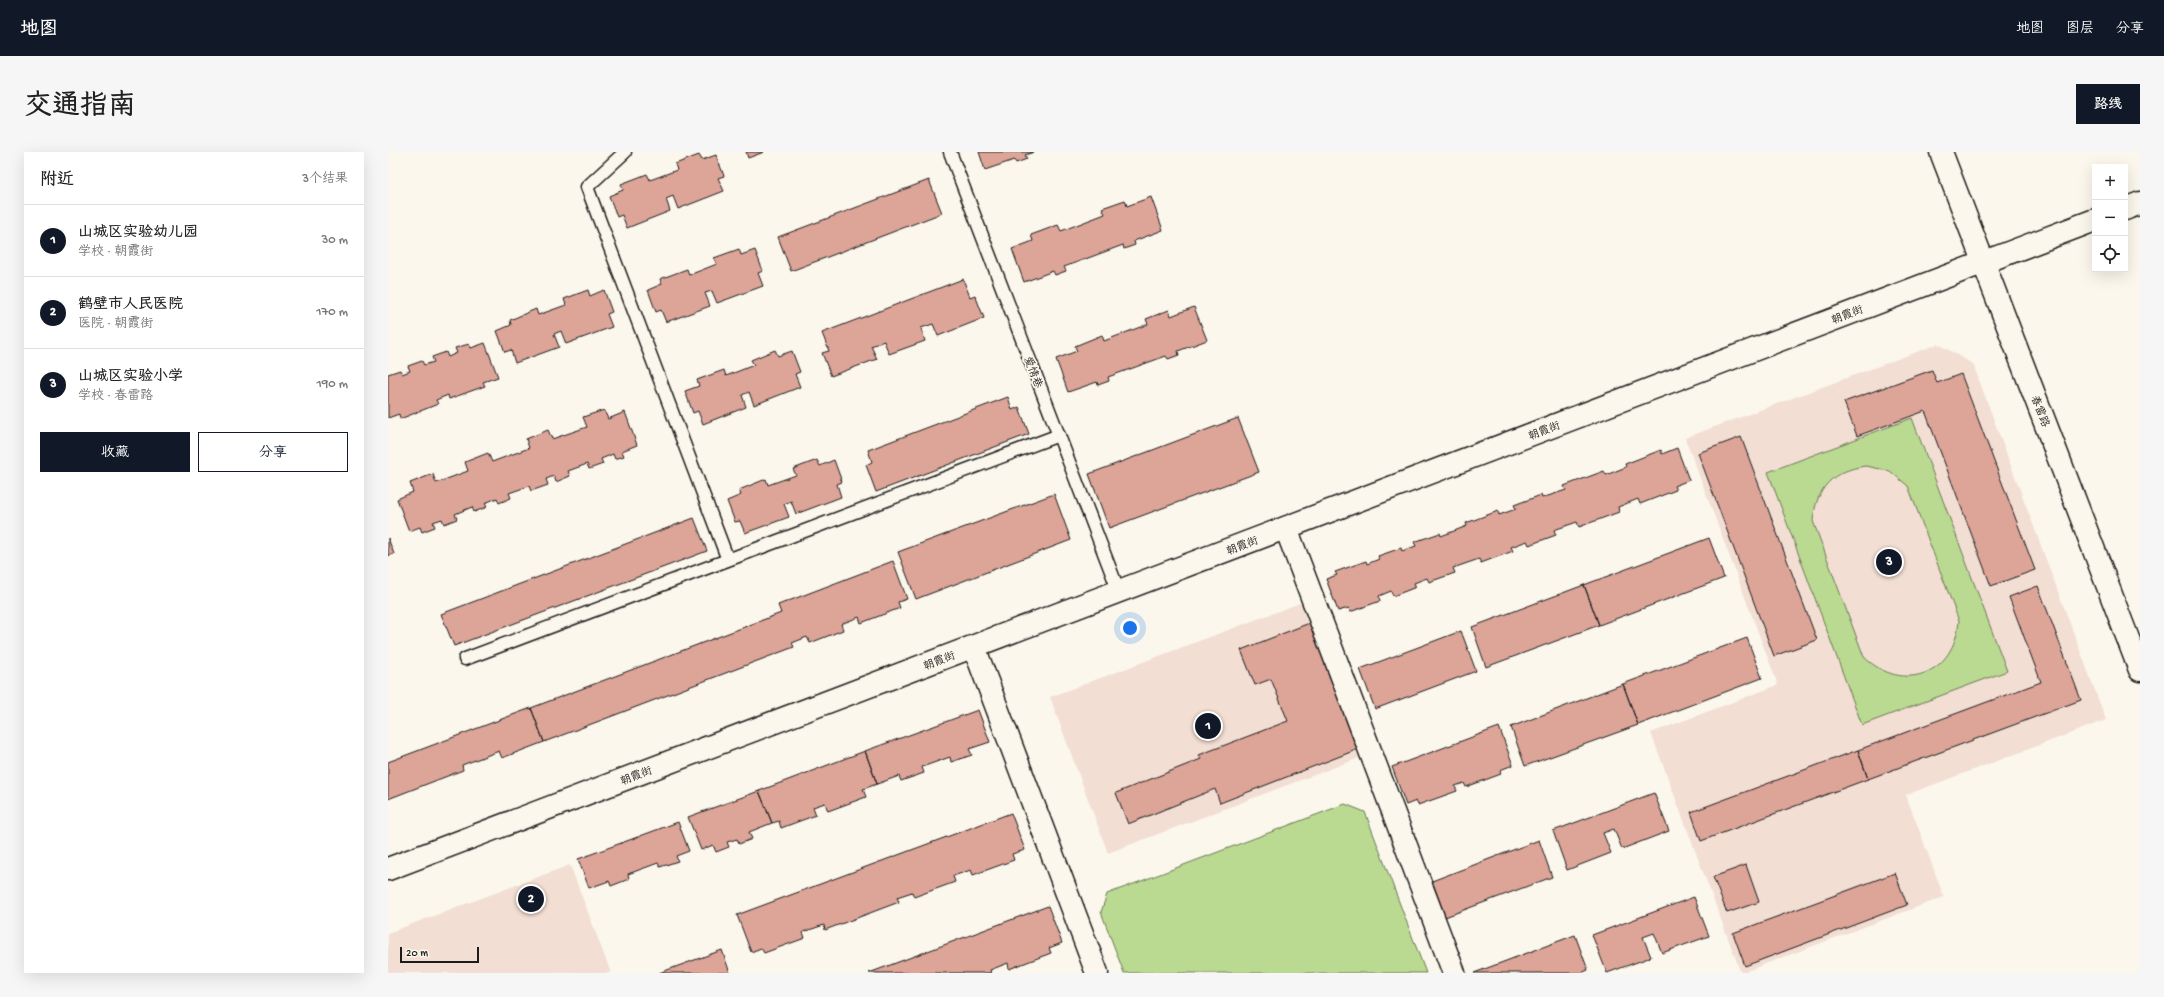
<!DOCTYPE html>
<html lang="zh">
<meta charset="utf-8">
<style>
body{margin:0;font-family:"Gochi Hand","LXGW WenKai TC",sans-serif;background:#f6f6f6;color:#222}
.controls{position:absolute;right:12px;top:12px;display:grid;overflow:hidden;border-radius:0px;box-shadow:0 4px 16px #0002}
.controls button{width:36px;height:36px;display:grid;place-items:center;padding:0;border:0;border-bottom:1px solid #e0e0e0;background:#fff;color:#222;font:20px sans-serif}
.scale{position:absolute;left:12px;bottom:10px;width:79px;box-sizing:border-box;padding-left:4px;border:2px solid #1c1c1c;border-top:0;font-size:11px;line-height:14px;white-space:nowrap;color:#1c1c1c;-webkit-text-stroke:3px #fbf7ec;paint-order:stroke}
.you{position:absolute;left:742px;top:476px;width:14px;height:14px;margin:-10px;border:3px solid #fff;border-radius:50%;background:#1a73e8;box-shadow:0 0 0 6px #1a73e833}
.badge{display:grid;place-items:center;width:26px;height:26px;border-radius:50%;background:#111827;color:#fff;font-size:13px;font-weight:700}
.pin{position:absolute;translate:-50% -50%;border:2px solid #fff;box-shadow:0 1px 4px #0006}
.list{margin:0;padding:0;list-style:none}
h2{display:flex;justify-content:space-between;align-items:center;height:52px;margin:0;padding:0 16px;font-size:17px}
h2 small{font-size:13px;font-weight:400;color:#767676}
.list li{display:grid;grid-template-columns:26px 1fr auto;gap:12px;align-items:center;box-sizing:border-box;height:72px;padding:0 16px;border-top:1px solid #e0e0e0}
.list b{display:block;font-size:15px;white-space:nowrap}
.list p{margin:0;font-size:13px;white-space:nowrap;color:#767676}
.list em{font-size:13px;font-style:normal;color:#767676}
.actions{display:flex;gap:8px;padding:12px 16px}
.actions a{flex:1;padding:9px 0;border:1px solid #111827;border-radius:0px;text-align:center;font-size:14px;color:#111827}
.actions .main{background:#111827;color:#fff}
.icon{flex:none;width:22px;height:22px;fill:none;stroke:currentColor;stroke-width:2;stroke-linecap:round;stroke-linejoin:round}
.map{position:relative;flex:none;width:1752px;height:821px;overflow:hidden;border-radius:0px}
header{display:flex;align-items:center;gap:24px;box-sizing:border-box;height:56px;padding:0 20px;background:#111827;color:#fff}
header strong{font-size:19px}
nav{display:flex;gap:22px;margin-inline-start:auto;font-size:14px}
.intro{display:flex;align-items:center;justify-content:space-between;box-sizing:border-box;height:96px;padding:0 24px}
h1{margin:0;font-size:28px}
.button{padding:10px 18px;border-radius:0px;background:#111827;color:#fff;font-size:14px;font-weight:700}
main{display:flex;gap:24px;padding:0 24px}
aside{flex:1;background:#fff;border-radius:0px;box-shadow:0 4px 16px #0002}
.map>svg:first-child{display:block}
.built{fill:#f2ded3}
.green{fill:#bad991;stroke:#6b7a56;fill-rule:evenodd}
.building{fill:#dda498;stroke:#1c1c1c}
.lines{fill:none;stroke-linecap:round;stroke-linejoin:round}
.service-casing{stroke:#1c1c1c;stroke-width:15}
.minor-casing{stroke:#1c1c1c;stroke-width:25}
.tertiary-casing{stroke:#1c1c1c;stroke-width:25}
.service{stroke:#fbf7ec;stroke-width:12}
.minor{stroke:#fbf7ec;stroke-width:22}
.tertiary{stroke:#fbf7ec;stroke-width:22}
.labels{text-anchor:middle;stroke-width:3.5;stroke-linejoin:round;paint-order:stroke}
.street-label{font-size:11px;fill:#1c1c1c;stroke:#fbf7ec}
</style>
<header>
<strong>地图</strong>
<nav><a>地图</a><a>图层</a><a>分享</a></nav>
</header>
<div class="intro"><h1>交通指南</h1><a class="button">路线</a></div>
<main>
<aside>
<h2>附近<small>3个结果</small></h2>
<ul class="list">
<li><span class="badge">1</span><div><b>山城区实验幼儿园</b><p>学校 · 朝霞街</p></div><em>30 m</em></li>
<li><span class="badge">2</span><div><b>鹤壁市人民医院</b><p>医院 · 朝霞街</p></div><em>170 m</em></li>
<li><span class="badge">3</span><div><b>山城区实验小学</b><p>学校 · 春雷路</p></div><em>190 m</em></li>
</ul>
<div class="actions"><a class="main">收藏</a><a>分享</a></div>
</aside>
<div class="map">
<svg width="1752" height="821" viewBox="0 0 1752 821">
<rect width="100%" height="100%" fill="#fbf7ec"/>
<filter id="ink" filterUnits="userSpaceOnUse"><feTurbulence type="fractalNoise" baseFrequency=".025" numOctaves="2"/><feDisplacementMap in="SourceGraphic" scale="8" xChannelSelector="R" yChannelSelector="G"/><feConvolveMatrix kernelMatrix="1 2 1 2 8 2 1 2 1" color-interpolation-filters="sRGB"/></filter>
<g filter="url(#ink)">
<path class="built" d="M1550,192l35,20 133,356 -200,75 38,102 -203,76 -90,-240 127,-48 -93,-247z
M920,448l59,155 -259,98 -58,-156z
M182,713l41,108h-223v-40z"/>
<path class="green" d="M1524,266l95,253 -145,54 -94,-253zM1478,314l24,5 18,15 51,135c-5,54 -56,73 -95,36l-51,-136c3,-33 20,-51 53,-55z
M957,652l20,8 61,161h-302l-23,-61 6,-18z"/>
<path class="building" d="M358,0h18l-16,6z
M591,0h55l-9,3 2,4 -11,4 -2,-3 -29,10z
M311,3l3,5 14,-5 8,21 -6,2 6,13 -46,18 -5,-13 -7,3 4,12 -43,17 -5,-13 -5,2 -8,-21 14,-6 -2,-6 26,-10 3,6 27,-10 -2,-6z
M541,28l13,33 -151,58 -13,-34z
M763,45l12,33 -29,11 1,4 -11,4 -1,-4 -59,22 2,4 -11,4 -2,-4 -29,11 -12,-33 21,-8 -2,-6 27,-10 3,6 44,-17 -3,-6 23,-8 2,6z
M351,97l2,6 14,-5 8,21 -5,2 5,13 -46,17 -5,-12 -7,2 5,13 -44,16 -5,-12 -5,2 -8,-22 14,-6 -2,-5 27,-10 2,6 28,-11 -3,-6z
M575,127l7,18 5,-2 9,23 -46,18 -5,-12 -12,4 4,13 -36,13 -5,-13 -13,5 6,13 -46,17 -9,-23 7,-2 -7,-18z
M200,138l2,6 14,-6 8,22 -5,2 5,13 -46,17 -5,-13 -7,3 5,13 -44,16 -4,-13 -6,2 -8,-21 14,-6 -1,-5 26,-11 2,6 28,-10 -2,-6z
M806,155l13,33 -29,11 1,4 -11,4 -2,-3 -58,21 1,4 -11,4 -1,-3 -29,10 -12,-33 21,-8 -2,-5 27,-11 2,6 44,-17 -2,-5 23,-9 2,6z
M97,191l13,34 -15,5 2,4 -36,13 -1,-4 -12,5 2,4 -38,15 -1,-5 -11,4v-44l12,-4 2,4 8,-3 -2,-5 14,-5 2,4 10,-3 -2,-5 14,-5 2,5 9,-4 -2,-5 14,-4 2,4z
M387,198l3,6 14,-5 8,21 -5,2 5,13 -46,18 -5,-13 -7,3 4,12 -43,17 -5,-13 -5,2 -8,-22 14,-5 -2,-6 27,-10 2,6 28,-11 -3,-5z
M1544,218l5,13 24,-9 74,196 -44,16 -66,-175 -68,25 -13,-34z
M620,245l4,13 7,-3 10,27 -153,58 -10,-27 6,-3 -4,-12z
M216,258l4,9 17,-7 12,33 -15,6 2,5 -9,3 -2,-5 -12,5 2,5 -14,5 -2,-5 -19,7 2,5 -14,6 -2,-6 -8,3 2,6 -17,6 -2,-5 -20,7 2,5 -12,5 -2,-5 -12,5 2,4 -13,5 -2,-5 -17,7 2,5 -13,5 -2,-5 -9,3 2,5 -13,5 -2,-5 -11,4 -12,-32 16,-7 -3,-9 23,-9 3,9 32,-12 -3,-9 23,-9 4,9 37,-14 -3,-9 22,-9 4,9 35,-12 -4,-10z
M850,266l21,54 -150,56 -20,-54z
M1353,285l76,203 -43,16 -76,-203z
M1289,296l12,32 -15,6 2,4 -36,14 -2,-5 -20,8 1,5 -40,15 -2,-5 -23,8 2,5 -27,10 -2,-4 -16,6 2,4 -32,12 -2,-4 -26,9 2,5 -26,9 -2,-4 -13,5 2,4 -23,9 -2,-5 -12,5 1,5 -30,11 -1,-4 -11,3 -12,-32 11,-4 -2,-3 31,-11 1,3 12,-5 -1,-3 23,-8 1,3 14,-5 -2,-4 26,-9 1,3 26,-10 -1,-3 32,-12 1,4 17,-6 -2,-4 27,-10 1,3 24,-8 -2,-4 40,-15 2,4 20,-8 -1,-3 36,-14 1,4z
M429,308l3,6 14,-6 8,22 -5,2 4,13 -45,17 -5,-13 -7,3 5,13 -44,16 -5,-12 -5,1 -8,-21 14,-6 -2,-5 27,-11 2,6 28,-10 -3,-6z
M666,342l17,46 -155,59 -18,-47z
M306,366l13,33 -253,95 -13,-32z
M0,386l6,16 -6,2z
M1321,386l15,40 -125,47 -15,-40z
M505,409l14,38 -9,3 2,6 -39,15 -2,-6 -18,7 2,6 -33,13 -3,-6 -15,6 2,4 -250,95 -13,-34 250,-95 -3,-8z
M1196,433l15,40 -113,42 -14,-40z
M1650,434l43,114 -213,79 -10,-29 183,-68 -32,-85z
M924,470l49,126 -141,55 -5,-14 -87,35 -12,-31 85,-34 -2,-4 89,-34 -17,-42 -16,6 -14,-35z
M1073,479l15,40 -101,38 -15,-40z
M1359,486l15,40 -124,47 -15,-41z
M1235,532l15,41 -113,41 -14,-39z
M143,556l13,34 -42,16 -3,-7 -37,14 1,5 -75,29v-37z
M590,558l12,32 -21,7 3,6 -21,7 -1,-5 -28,10 2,6 -23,8 -2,-5 -22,8 -12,-33z
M1111,575l14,38 -13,5 1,4 -35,13 -2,-4 -9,3 2,5 -39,14 -2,-4 -10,4 -14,-38z
M1470,598l10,29 -167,62 -10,-29z
M477,599l12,33 -14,5 3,8 -38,14 -3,-8 -12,4 3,8 -35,13 -2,-7 -7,2 -13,-32z
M371,639l13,32 -23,9 3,7 -13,5 -2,-5 -10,3 2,5 -13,5 -3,-7 -12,5 -13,-33z
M1266,641l15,38 -47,18 -8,-20 -11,4 8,20 -44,17 -14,-39z
M623,661l14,37 -13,4 2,6 -41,15 -2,-5 -18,6 2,6 -41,15 -2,-5 -15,5 2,5 -74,28 -1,-5 -21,7 2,6 -41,15 -3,-5 -10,4 -14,-37z
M290,670l11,29 -13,5 2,5 -18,6 -2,-4 -30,11 1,5 -18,7 -2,-5 -20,7 -11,-29z
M1151,688l13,37 -107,40 -13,-36z
M1358,713l13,37 -32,11 -14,-36z
M1507,721l12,32 -162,61 -12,-33z
M1306,745l15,39 -47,17 -8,-20 -11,4 8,20 -44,16 -15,-38z
M660,754l14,37 -13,5 2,5 -42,16 -1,-6 -18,7 1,3h-122z
M1187,783l13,35 -7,3h-107z
M334,798l8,23h-71z"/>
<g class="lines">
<g class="service-casing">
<path id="service" d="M237,0l-38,35 141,373
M562,0l169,440
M77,507l594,-224"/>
</g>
<g class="minor-casing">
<path id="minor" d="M898,376l168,445
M586,495l123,326"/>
</g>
<g class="tertiary-casing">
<path id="tertiary" d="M1553,0l199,518
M1737,57l15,-6
M0,717l1707,-649"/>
</g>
<use href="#service" class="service"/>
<use href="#minor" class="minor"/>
<use href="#tertiary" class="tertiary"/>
</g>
</g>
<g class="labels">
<g class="street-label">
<text transform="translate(1459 162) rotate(-21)" y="4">朝霞街</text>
<text transform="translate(646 220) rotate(69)" y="4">爱情巷</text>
<text transform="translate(1653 259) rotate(69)" y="4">春雷路</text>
<text transform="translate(1156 278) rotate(-21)" y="4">朝霞街</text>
<text transform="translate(854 393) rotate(-21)" y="4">朝霞街</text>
<text transform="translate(551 508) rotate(-21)" y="4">朝霞街</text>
<text transform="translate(248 623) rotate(-21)" y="4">朝霞街</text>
</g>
</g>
</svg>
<div class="controls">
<button>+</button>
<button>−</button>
<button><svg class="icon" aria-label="locate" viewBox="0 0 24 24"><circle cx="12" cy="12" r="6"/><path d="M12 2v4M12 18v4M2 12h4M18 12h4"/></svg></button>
</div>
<div class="scale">20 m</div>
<div class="you"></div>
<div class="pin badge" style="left:820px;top:574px">1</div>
<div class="pin badge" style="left:143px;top:747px">2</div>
<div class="pin badge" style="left:1501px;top:410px">3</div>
</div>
</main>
